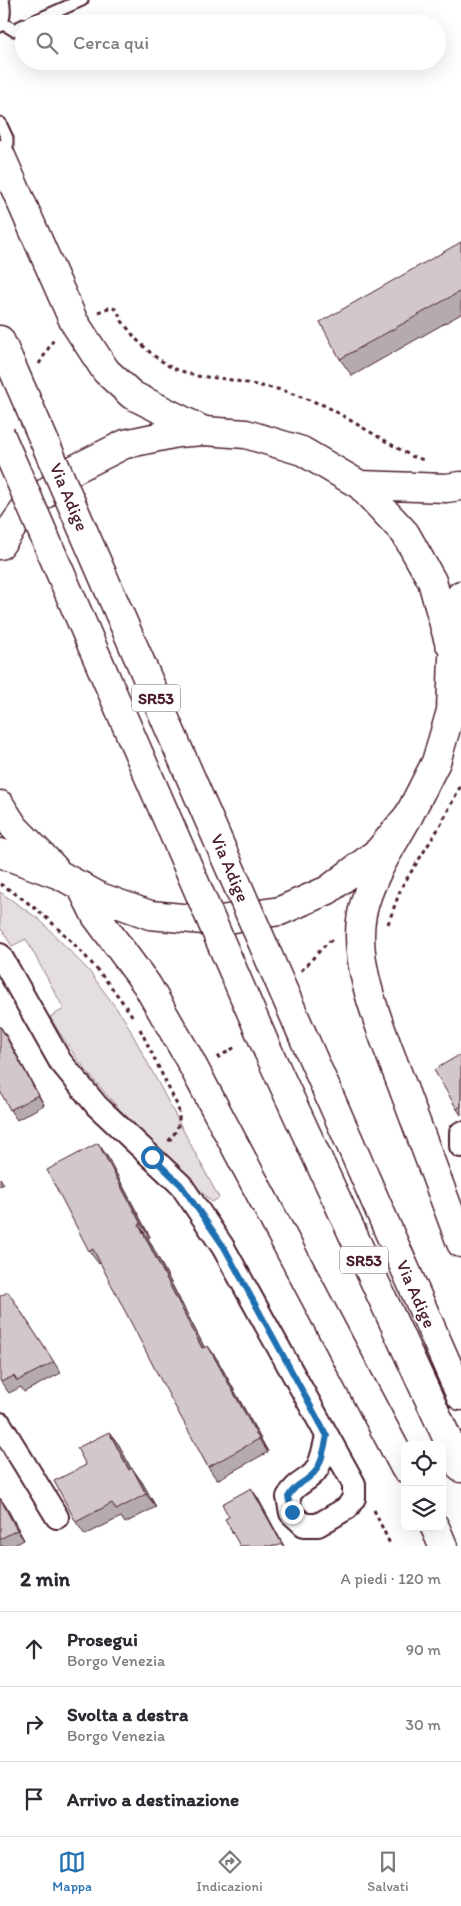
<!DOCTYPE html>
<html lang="it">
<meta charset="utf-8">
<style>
body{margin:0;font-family:Itim,sans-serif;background:#f7f7f7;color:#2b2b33}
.controls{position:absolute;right:15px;bottom:15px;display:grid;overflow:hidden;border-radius:10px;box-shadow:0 5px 20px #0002}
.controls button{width:45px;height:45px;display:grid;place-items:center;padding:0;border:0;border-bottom:1px solid #e1e1e2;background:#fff;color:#2b2b33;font:25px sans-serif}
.stop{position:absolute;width:15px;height:15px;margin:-11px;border:4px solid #1f6fb2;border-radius:50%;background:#fff}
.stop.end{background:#1f6fb2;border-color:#fff;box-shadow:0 1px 5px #0008}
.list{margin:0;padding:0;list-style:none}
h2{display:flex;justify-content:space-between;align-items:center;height:65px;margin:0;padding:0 20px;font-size:21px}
h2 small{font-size:16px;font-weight:400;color:#7c7c81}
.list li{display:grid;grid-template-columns:32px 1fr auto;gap:15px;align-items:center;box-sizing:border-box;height:75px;padding:0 20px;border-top:1px solid #e1e1e2}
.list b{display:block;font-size:19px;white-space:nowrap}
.list p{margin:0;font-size:16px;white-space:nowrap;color:#7c7c81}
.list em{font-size:16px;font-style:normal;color:#7c7c81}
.icon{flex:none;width:28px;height:28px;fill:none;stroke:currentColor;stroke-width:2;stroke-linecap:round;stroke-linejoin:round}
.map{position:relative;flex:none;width:461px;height:1546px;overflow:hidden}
.search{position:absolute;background:#fff;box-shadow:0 5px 20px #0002;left:15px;right:15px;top:15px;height:55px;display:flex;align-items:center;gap:12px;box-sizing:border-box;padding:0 18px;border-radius:28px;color:#7c7c81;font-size:19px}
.sheet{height:290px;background:#fff}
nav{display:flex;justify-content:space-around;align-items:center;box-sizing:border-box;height:70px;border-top:1px solid #e1e1e2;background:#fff;font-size:14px;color:#7c7c81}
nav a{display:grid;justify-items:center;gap:2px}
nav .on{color:#1f6fb2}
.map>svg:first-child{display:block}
.green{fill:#e5dee0;stroke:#987e86}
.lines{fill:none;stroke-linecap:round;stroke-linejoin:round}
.lane-casing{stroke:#4a1f2b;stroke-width:15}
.street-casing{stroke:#4a1f2b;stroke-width:26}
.primary-casing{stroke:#4a1f2b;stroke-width:31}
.highway-casing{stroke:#4a1f2b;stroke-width:31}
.path{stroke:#4a1f2b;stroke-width:3;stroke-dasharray:4 4;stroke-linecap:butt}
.lane{stroke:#fff;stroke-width:11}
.street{stroke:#fff;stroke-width:22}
.primary{stroke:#fff;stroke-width:28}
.highway{stroke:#fff;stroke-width:28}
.highway-bridge-casing{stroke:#4a1f2b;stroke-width:31;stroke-linecap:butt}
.highway-bridge{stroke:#fff;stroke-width:28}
.wall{fill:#b5abaf;stroke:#4a1f2b}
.shaded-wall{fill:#938b8e;stroke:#4a1f2b}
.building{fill:#d2c7cb;stroke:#4a1f2b}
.route{stroke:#1f6fb2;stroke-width:6}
.labels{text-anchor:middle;stroke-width:4;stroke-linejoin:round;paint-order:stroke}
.shield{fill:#fff;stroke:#80626b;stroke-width:1}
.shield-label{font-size:16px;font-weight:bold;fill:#4a1f2b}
.street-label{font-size:18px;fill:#4a1f2b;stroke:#fff}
</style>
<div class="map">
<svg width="461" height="1546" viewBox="0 0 461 1546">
<rect width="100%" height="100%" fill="#fff"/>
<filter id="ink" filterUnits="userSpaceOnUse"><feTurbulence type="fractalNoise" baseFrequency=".02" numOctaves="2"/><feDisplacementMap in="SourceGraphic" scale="10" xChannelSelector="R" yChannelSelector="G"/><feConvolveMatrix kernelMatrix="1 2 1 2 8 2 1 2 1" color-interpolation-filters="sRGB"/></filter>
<g filter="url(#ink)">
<path class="green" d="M0,892l40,28 49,51 36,49 94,178 -7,4c-58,-58 -121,-113 -162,-185l14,-8 -38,-70 -14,7 -12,-19z"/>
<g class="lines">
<g class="lane-casing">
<path id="lane" d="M2,23l12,7 10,-5
M28,24l54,-24
M0,26c5,-7 5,-18 3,-26
M0,123l7,15v20"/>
</g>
<g class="street-casing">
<path id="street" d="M0,955l60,106 37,45 84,79 42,62 131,237v14l-7,10 -29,17h-14l-13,-12 -3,-16c9,-15 15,-13 26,-24 8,-9 10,-25 13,-37
M461,1133v13
M0,1424l57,93"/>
</g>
<g class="primary-casing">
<path id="primary" d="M360,485l86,3 15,-2
M0,545l23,-33 50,-42 52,-26 52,-11 27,-2 42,3 56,17 58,34 45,48 27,48 17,61
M0,805l14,22 40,41
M0,853l60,22 40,22 50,18 64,6 66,-10 48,-21 51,-39 30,-36 27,-53 15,-51 2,-53 5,-50 3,-13"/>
</g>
<g class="highway-casing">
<path id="highway" d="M0,154l74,168 32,49 26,24 72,36
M0,340l9,20
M409,815c-17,31 -40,64 -47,99 -11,54 25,129 43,179 19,50 37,100 56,150
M81,886l15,30 51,69 39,68 219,415
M303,1036l158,360
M268,1051l193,417
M435,1527l8,19"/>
</g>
<path class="path" d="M98,312l13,-5 6,3 5,11 14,18 17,16 19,13 25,8 29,3 56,11 44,16 85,50 13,4
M39,364l15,-25
M0,884c51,30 100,84 133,133
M388,924l13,-36 39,-62 21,-41
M301,971l27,-29 6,-3
M140,1029l38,78c3,16 0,23 -10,35
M217,1058l20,-12
M374,1510l17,36"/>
<use href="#lane" class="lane"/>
<use href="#street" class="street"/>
<use href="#primary" class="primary"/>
<use href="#highway" class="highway"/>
<g class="highway-bridge-casing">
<path id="highway-bridge" d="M9,360l294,676
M0,434l268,617"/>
</g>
<use href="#highway-bridge" class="highway-bridge"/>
</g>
<path class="wall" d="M461,242v72l-109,62 -12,-17z
M6,1035l38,70 -27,15 -7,-10z
M461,1054v61l-4,-6z
M107,1156l43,81 -2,1 56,109 13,12 51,93 -51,28 -9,-13 -107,-204 -2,1 -10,-13z
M0,1178l4,6 -4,2z
M8,1292l53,81 -37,19 -3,-5 -12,6 -8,-11z
M109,1432l10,13 12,24 11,13 14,25 -31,16 -4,-6 -36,18 -9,-13 10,-57z
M0,1498l7,10 17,32 -11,6h-13z"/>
<path class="shaded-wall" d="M0,1026l6,9 38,70 -6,-10z
M98,1143l9,13 43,81 -9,-13z
M139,1225l9,13 64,124 -10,-14z
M208,1346l9,13 51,93 -9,-13z
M109,1432l10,13 20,39 -10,-14z
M132,1468l10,14 14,25 -10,-13z
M251,1488l7,10 26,48h-1l-1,-2z
M0,1498l7,10 17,32 -7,-10z"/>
<path class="building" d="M461,242v49l-121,68 -20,-37z
M0,1026l38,69 -28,15 -10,-19z
M461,1054v52l-4,3 -23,-39z
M98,1143l43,81 -2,1 63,123 6,-2 51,93 -51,28 -51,-94 -64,-124 -4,2 -42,-81z
M8,1292l46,70 -37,19 -3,-5 -13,6 -1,-2v-84z
M109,1432l20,38 3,-2 14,26 -30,16 -4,-7 -36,19 -22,-41 32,-16 -9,-17z
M251,1488l31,56 -5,2h-37l-15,-27 4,-2 -7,-13z
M0,1498l17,32 -17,9z"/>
</g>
<g class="lines" filter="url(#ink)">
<path class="route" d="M152,1157l29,28 43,62 103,189c-3,12 -5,28 -13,37 -10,11 -17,9 -26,24l4,15"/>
</g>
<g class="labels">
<g class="shield">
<rect x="132" y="684.5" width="48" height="27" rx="4"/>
<rect x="340" y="1246.5" width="48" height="27" rx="4"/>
</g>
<g class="shield-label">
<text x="156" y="704">SR53</text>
<text x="364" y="1266">SR53</text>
</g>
<g class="street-label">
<text transform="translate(69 497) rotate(67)" y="6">Via Adige</text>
<text transform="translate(230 868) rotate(67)" y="6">Via Adige</text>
<text transform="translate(416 1294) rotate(66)" y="6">Via Adige</text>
</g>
</g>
</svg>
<div class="controls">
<button><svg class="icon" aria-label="locate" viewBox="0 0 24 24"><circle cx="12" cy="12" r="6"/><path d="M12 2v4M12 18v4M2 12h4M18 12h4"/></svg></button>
<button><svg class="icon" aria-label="layers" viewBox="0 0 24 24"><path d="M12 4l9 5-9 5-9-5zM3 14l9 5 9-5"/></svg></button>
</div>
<div class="stop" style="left:152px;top:1157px"></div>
<div class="stop end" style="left:292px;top:1512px"></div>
<div class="search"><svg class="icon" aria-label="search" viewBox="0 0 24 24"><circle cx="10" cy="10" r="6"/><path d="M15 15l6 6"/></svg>Cerca qui</div>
</div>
<section class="sheet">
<h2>2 min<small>A piedi · 120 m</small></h2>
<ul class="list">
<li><svg class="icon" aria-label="ahead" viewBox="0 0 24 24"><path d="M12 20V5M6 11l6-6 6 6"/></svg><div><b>Prosegui</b><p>Borgo Venezia</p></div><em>90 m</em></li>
<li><svg class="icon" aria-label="right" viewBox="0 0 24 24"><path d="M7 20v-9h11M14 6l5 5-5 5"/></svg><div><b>Svolta a destra</b><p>Borgo Venezia</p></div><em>30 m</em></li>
<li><svg class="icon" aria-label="arrive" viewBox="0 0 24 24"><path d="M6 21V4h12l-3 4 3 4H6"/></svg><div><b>Arrivo a destinazione</b></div></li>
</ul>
</section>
<nav>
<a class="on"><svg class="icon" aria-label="map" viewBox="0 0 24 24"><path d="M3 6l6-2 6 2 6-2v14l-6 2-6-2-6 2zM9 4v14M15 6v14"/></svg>Mappa</a>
<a><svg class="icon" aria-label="directions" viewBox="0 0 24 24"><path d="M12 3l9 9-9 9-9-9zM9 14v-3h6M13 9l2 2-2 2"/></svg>Indicazioni</a>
<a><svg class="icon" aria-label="saved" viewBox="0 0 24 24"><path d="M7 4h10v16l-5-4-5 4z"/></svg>Salvati</a>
</nav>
